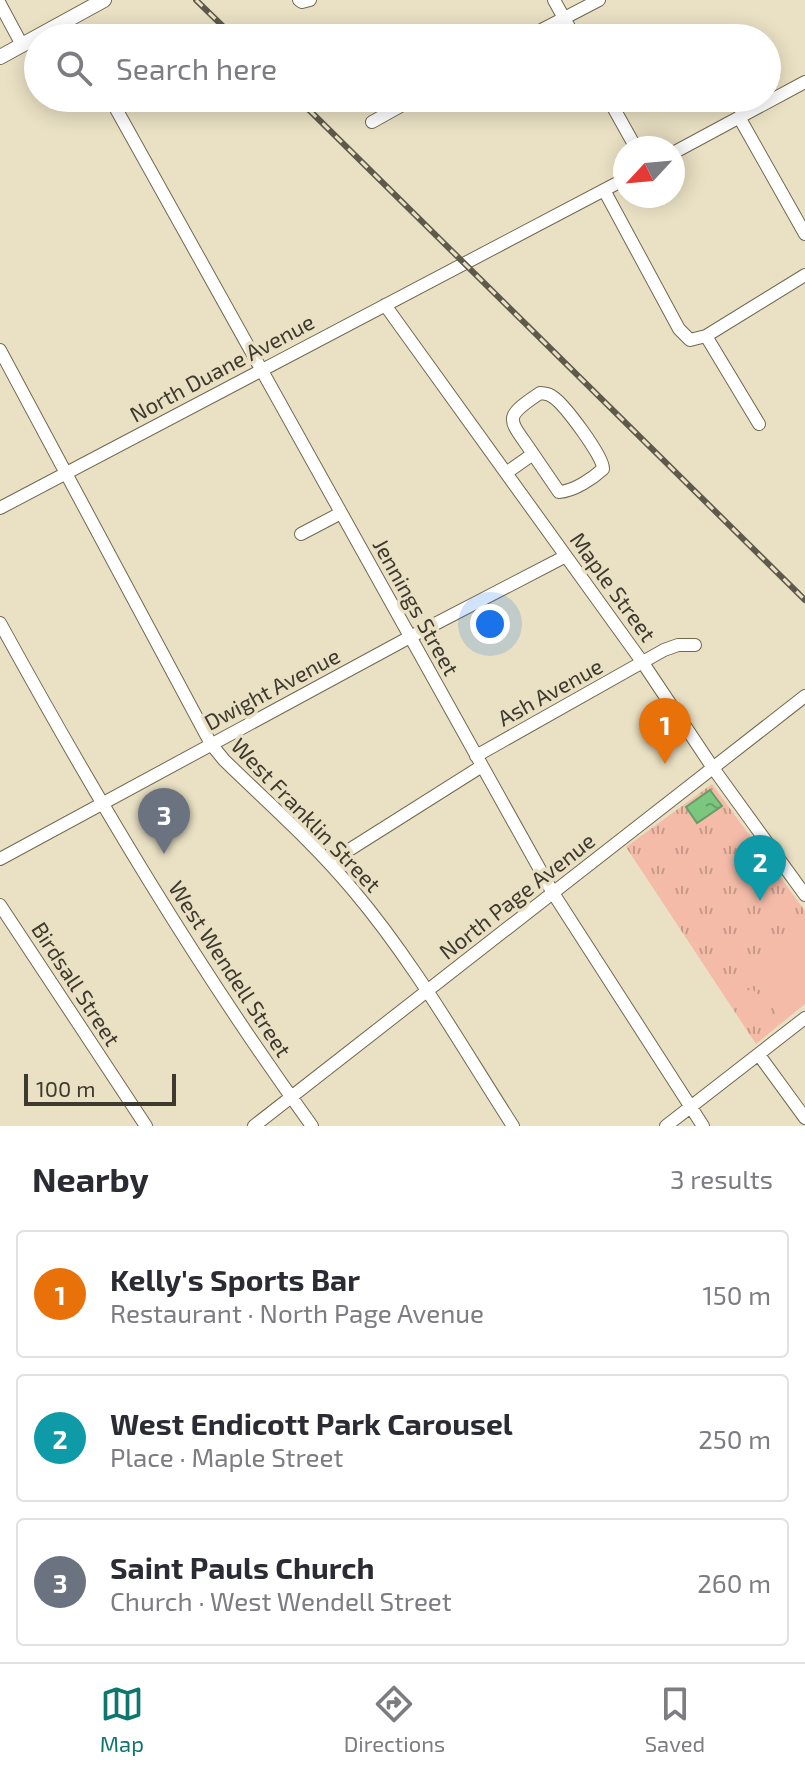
<!DOCTYPE html>
<meta charset="utf-8">
<style>
body{margin:0;font-family:"Exo 2",sans-serif;background:#f2f2f3;color:#2b2b33}
.compass{position:absolute;left:613px;top:136px;width:72px;height:72px;border-radius:50%;background:#fff;box-shadow:0 4px 20px #0003;rotate:244deg}
.scale{position:absolute;left:24px;bottom:20px;width:152px;box-sizing:border-box;padding-left:8px;border:4px solid #3d392e;border-top:0;font-size:22px;line-height:28px;white-space:nowrap;color:#3d392e;-webkit-text-stroke:6px #eae1c4;paint-order:stroke}
.you{position:absolute;left:490px;top:624px;width:28px;height:28px;margin:-20px;border:6px solid #fff;border-radius:50%;background:#1a73e8;box-shadow:0 0 0 12px #1a73e833}
.badge{display:grid;place-items:center;width:52px;height:52px;border-radius:50%;background:#0f766e;color:#fff;font-size:26px;font-weight:700}
.pin{position:absolute;translate:-50% -66px;filter:drop-shadow(0 2px 4px #0008)}
.pin::after{content:'';position:absolute;top:42px;width:28px;height:24px;background:inherit;clip-path:polygon(0 0,100% 0,50% 100%)}
.list{margin:0;padding:0;list-style:none}
h2{display:flex;justify-content:space-between;align-items:center;height:104px;margin:0;padding:0 32px;font-size:34px}
h2 small{font-size:26px;font-weight:400;color:#7c7c81}
.list li{display:grid;grid-template-columns:52px 1fr auto;gap:24px;align-items:center;box-sizing:border-box;height:128px;margin:0 16px 16px;padding:0 16px;border:2px solid #e1e1e2;border-radius:8px}
.list b{display:block;font-size:30px;white-space:nowrap}
.list p{margin:0;font-size:26px;white-space:nowrap;color:#7c7c81}
.list em{font-size:26px;font-style:normal;color:#7c7c81}
.icon{flex:none;width:44px;height:44px;fill:none;stroke:currentColor;stroke-width:2;stroke-linecap:round;stroke-linejoin:round}
.map{position:relative;flex:none;width:805px;height:1126px;overflow:hidden}
.search{position:absolute;background:#fff;box-shadow:0 4px 20px #0003;left:24px;right:24px;top:24px;height:88px;display:flex;align-items:center;gap:20px;box-sizing:border-box;padding:0 28px;border-radius:44px;color:#7c7c81;font-size:30px}
.sheet{height:536px;background:#fff}
nav{display:flex;justify-content:space-around;align-items:center;box-sizing:border-box;height:112px;border-top:2px solid #e1e1e2;background:#fff;font-size:22px;color:#7c7c81}
nav a{display:grid;justify-items:center;gap:4px}
nav .on{color:#0f766e}
.map>svg:first-child{display:block}
.park{fill:url(#park-tufts)}
.garden{fill:#f3bba8}
.water{fill:url(#water-ripples);stroke:#699c67;stroke-width:2}
.lines{fill:none;stroke-linecap:round;stroke-linejoin:round}
.minor-casing{stroke:#71694f;stroke-width:14}
.major-casing{stroke:#71694f;stroke-width:16}
.minor{stroke:#fff;stroke-width:12}
.major{stroke:#fff;stroke-width:14}
.rail-casing{stroke:#5e594a;stroke-width:6}
.rail{stroke:#eae1c4;stroke-width:3;stroke-dasharray:9;stroke-linecap:butt}
.labels{text-anchor:middle;stroke-width:7;stroke-linejoin:round;paint-order:stroke}
.street-label{font-size:22px;fill:#3d392e;stroke:#eae1c4}
</style>
<div class="map">
<svg width="805" height="1126" viewBox="0 0 805 1126">
<defs>
<pattern id="park-tufts" width="24" height="20" patternUnits="userSpaceOnUse" patternTransform="scale(2)"><rect width="24" height="20" fill="#f3bba8"/><path d="M3 7l-1-3M5 7V3M7 7l1-3M15 17l-1-3M17 17v-4M19 17l1-3" fill="none" stroke="#c69989"/></pattern>
<pattern id="water-ripples" width="26" height="14" patternUnits="userSpaceOnUse" patternTransform="scale(2)"><rect width="26" height="14" fill="#7cc780"/><path d="M2 4q2-2 4 0t4 0M15 11q2-2 4 0t4 0" fill="none" stroke="#67a369"/></pattern>
</defs>
<rect width="100%" height="100%" fill="#eae1c4"/>
<path class="park" d="M712,784l93,127v93l-49,40 -130,-197z"/>
<path class="garden" d="M805,934v63l-25,21 -31,-42z
M752,988l20,28 -18,11 -19,-28z"/>
<path class="water" d="M710,790l12,16 -25,17 -11,-16z"/>
<g class="lines">
<g class="minor-casing">
<path id="minor" d="M299,0l3,2 8,-2
M554,0l21,38
M0,4l22,41
M67,21l9,17
M526,38l73,-38
M110,98l443,795 150,233
M608,98l28,50
M739,117l66,117
M372,122l43,-24
M673,153l132,-71
M604,190l75,139 11,11 16,-4 99,-61
M385,305l258,358 70,105 92,127
M706,336l53,88
M0,350l211,394 13,16c44,43 90,83 129,130 61,72 109,157 160,236
M506,473l27,-19c-24,-36 -32,-35 7,-61 6,1 8,0 13,4 11,7 51,60 50,72 -11,10 -29,22 -44,23l-26,-38
M0,508l625,-329
M301,534l40,-21
M0,623c95,173 196,343 312,503
M476,756l188,-106 14,-5h17
M0,859l410,-222 156,-81
M330,862l152,-96
M0,905l146,221
M759,1055l46,63
M254,1126l551,-430
M666,1126l139,-108"/>
</g>
<g class="major-casing">
<path id="major" d="M0,57l104,-57"/>
</g>
<use href="#minor" class="minor"/>
<use href="#major" class="major"/>
<g class="rail-casing">
<path id="rail" d="M196,0l39,38
M297,98l508,502"/>
</g>
<use href="#rail" class="rail"/>
</g>
<g class="labels">
<g class="street-label">
<text transform="translate(222 368) rotate(-28)" y="8">North Duane Avenue</text>
<text transform="translate(613 587) rotate(54)" y="8">Maple Street</text>
<text transform="translate(416 607) rotate(61)" y="8">Jennings Street</text>
<text transform="translate(272 689) rotate(-28)" y="8">Dwight Avenue</text>
<text transform="translate(550 692) rotate(-29)" y="8">Ash Avenue</text>
<text transform="translate(306 815) rotate(46)" y="8">West Franklin Street</text>
<text transform="translate(517 896) rotate(-38)" y="8">North Page Avenue</text>
<text transform="translate(230 969) rotate(57)" y="8">West Wendell Street</text>
<text transform="translate(76 984) rotate(57)" y="8">Birdsall Street</text>
</g>
</g>
</svg>
<svg class="compass" viewBox="-18 -18 36 36"><path d="M0-13l5 13h-10z" fill="#e53935"/><path d="M0 13l5-13h-10z" fill="#7c7c81"/></svg>
<div class="scale">100 m</div>
<div class="you"></div>
<div class="pin badge" style="left:665px;top:764px;background:#e8710a">1</div>
<div class="pin badge" style="left:760px;top:901px;background:#0f9aa8">2</div>
<div class="pin badge" style="left:164px;top:854px;background:#6b7280">3</div>
<div class="search"><svg class="icon" aria-label="search" viewBox="0 0 24 24"><circle cx="10" cy="10" r="6"/><path d="M15 15l6 6"/></svg>Search here</div>
</div>
<section class="sheet">
<h2>Nearby<small>3 results</small></h2>
<ul class="list">
<li><span class="badge" style="background:#e8710a">1</span><div><b>Kelly's Sports Bar</b><p>Restaurant · North Page Avenue</p></div><em>150 m</em></li>
<li><span class="badge" style="background:#0f9aa8">2</span><div><b>West Endicott Park Carousel</b><p>Place · Maple Street</p></div><em>250 m</em></li>
<li><span class="badge" style="background:#6b7280">3</span><div><b>Saint Pauls Church</b><p>Church · West Wendell Street</p></div><em>260 m</em></li>
</ul>
</section>
<nav>
<a class="on"><svg class="icon" aria-label="map" viewBox="0 0 24 24"><path d="M3 6l6-2 6 2 6-2v14l-6 2-6-2-6 2zM9 4v14M15 6v14"/></svg>Map</a>
<a><svg class="icon" aria-label="directions" viewBox="0 0 24 24"><path d="M12 3l9 9-9 9-9-9zM9 14v-3h6M13 9l2 2-2 2"/></svg>Directions</a>
<a><svg class="icon" aria-label="saved" viewBox="0 0 24 24"><path d="M7 4h10v16l-5-4-5 4z"/></svg>Saved</a>
</nav>
